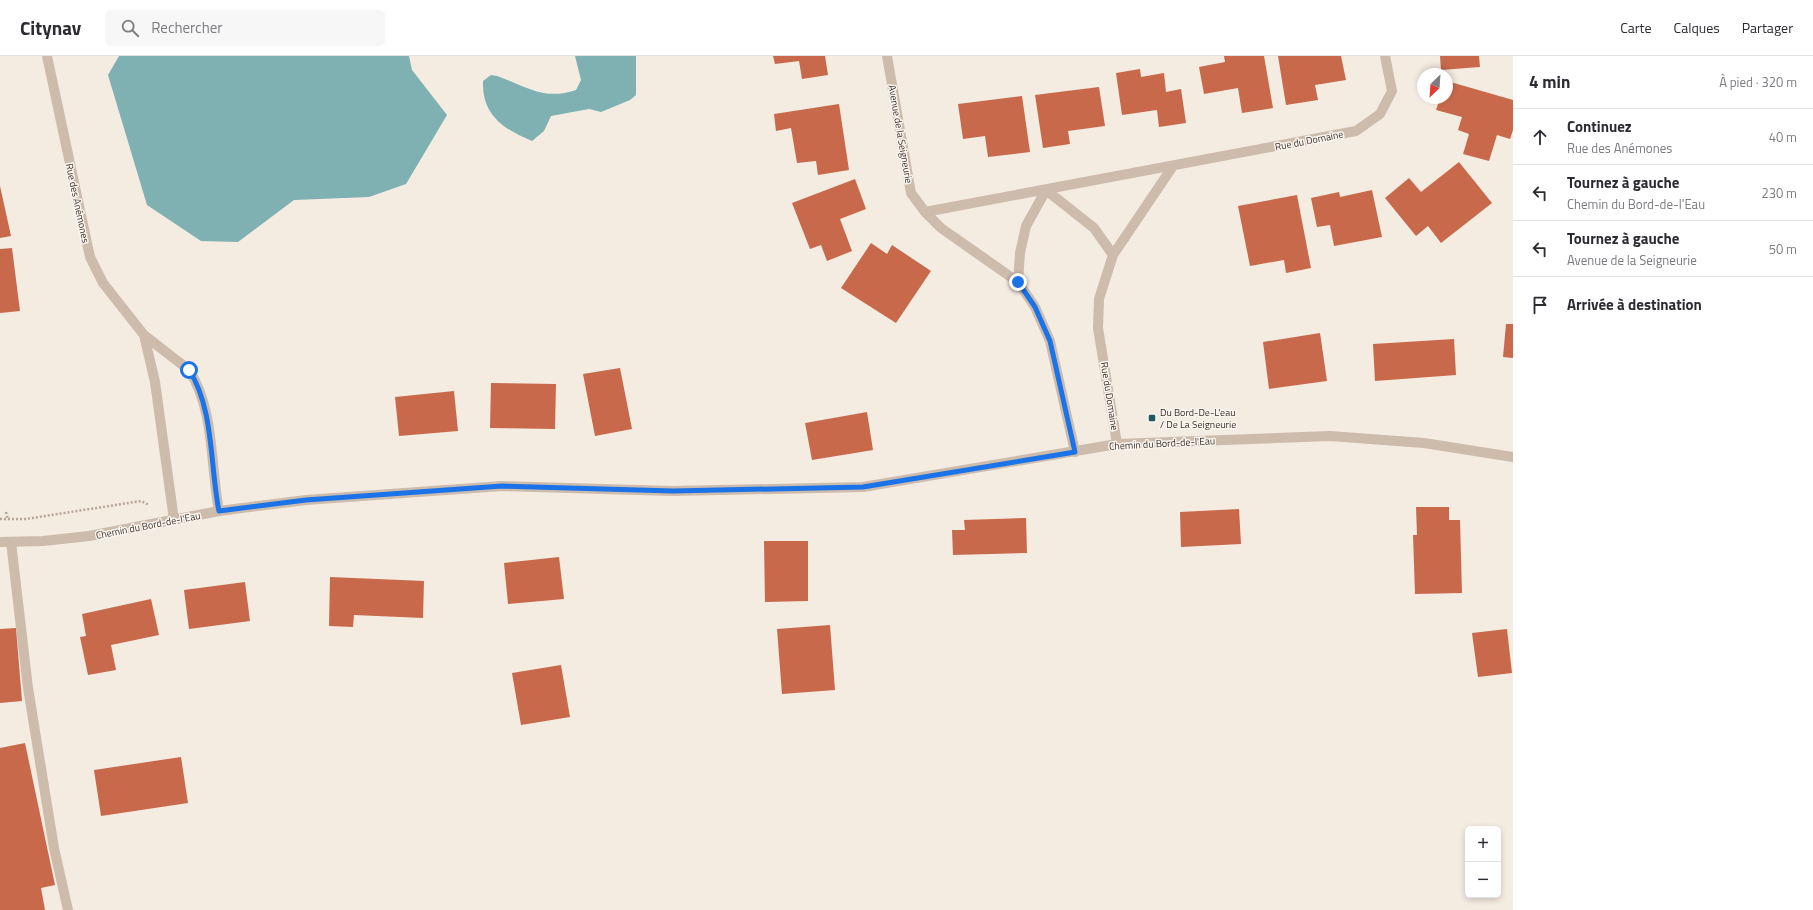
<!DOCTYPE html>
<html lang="fr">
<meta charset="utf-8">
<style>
body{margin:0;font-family:"Titillium Web",sans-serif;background:#f7f7f7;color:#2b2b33}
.controls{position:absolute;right:12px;bottom:12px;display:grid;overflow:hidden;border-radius:6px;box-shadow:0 2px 6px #0003}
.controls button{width:36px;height:36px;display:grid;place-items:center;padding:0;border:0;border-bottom:1px solid #e1e1e2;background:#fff;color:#2b2b33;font:20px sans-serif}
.compass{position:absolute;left:1417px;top:12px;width:36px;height:36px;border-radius:50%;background:#fff;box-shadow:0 2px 6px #0003;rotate:205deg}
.stop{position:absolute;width:12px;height:12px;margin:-9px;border:3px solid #1a73e8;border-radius:50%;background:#fff}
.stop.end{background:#1a73e8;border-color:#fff;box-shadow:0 1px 4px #0008}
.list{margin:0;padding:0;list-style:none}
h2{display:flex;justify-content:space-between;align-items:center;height:52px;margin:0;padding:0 16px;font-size:17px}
h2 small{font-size:13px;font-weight:400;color:#7c7c81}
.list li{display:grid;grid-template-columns:26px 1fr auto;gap:12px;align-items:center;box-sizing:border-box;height:56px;padding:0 16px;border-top:1px solid #e1e1e2}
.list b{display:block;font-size:15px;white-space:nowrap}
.list p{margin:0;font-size:13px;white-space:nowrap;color:#7c7c81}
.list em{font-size:13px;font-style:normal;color:#7c7c81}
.icon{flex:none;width:22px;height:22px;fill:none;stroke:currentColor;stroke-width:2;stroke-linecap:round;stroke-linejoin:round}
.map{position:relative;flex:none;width:1513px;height:854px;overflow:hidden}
header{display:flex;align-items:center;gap:24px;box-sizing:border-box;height:56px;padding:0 20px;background:#fff;border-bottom:1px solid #e1e1e2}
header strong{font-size:19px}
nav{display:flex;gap:22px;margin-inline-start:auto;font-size:14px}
.search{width:280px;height:36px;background:#f7f7f7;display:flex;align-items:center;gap:10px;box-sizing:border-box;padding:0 14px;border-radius:6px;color:#7c7c81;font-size:15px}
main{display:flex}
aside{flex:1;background:#fff}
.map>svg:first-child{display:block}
.water{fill:#7fb0b2}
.building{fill:#c8694b}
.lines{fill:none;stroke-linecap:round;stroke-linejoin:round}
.path{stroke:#b9a596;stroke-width:2.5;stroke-dasharray:2 2;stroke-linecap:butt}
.minor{stroke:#cdbbac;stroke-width:10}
.route{stroke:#1a73e8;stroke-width:5}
.poi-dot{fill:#1f5a5e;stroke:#fbf5ee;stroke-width:1.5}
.labels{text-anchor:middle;stroke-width:3;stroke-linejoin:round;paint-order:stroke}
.street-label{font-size:10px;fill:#3b302b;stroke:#fbf5ee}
.poi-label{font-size:10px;fill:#3b302b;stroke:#fbf5ee;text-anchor:start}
</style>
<header>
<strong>Citynav</strong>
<div class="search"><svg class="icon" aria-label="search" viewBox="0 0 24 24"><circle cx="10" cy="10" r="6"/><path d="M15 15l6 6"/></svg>Rechercher</div>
<nav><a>Carte</a><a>Calques</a><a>Partager</a></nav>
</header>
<main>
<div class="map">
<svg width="1513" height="854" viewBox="0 0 1513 854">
<rect width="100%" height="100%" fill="#f4ebe1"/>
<path class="water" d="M119,0h290l3,14 35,45 -41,69 -37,13 -75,3 -56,42 -37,-1 -54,-36 -39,-130z
M575,0h61v39l-6,5 -29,12 -12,-3 -38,7 -7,15 -12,10c-28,-12 -50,-25 -49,-60l8,-6 6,1c29,10 47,25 79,14l5,-10z"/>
<path class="building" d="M773,0h52l3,19 -26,4 -3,-18 -24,3z
M1224,0h40l9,52 -31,5 -4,-25 -34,6 -5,-27 26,-5z
M1278,0h63l5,24 -31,5 3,15 -32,5z
M1440,0h39l1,11 -39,3z
M1140,13l1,8 23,-4 2,19 15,-3 5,34 -27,4 -2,-17 -35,5 -6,-42z
M1447,25l66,19v30l-3,9 -13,-4 -8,26 -26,-7 6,-20 -11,-4 4,-13 -26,-7 4,-12h7z
M1099,31l6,39 -37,5 2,13 -27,4 -8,-53z
M1022,40l8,56 -42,5 -3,-21 -22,3 -5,-35z
M839,48l10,66 -31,5 -2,-14 -19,2 -6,-35 -15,3 -2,-17z
M1459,106l33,41 -51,40 -13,-17 -12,10 -31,-38 24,-20 12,14z
M855,123l11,30 -26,10 12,32 -25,10 -6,-16 -11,4 -18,-46z
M0,130l11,50 -11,2z
M1372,134l10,47 -48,9 -4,-21 -13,2 -6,-29 28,-6 1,5z
M1297,139l14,73 -25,5 -2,-13 -34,6 -12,-60z
M871,187l16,11 5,-9 39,26 -35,52 -55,-35z
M12,192l8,63 -20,2v-64z
M1506,268h7v34l-10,-1z
M1320,277l7,48 -58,8 -6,-47z
M1454,283l2,36 -81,6 -2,-37z
M620,312l12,61 -37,7 -12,-62z
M491,327l65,1 -1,45 -65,-1z
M454,335l4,40 -59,5 -4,-39z
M867,356l6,38 -61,10 -7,-37z
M1416,451h33v13h11l2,73 -47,1 -2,-59h4z
M1239,453l2,35 -60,3 -1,-35z
M1026,462l1,35 -74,2 -1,-25h13l-1,-10z
M764,485h44v60l-43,1z
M559,501l5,42 -56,5 -4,-41z
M330,521l94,4 -1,37 -69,-3 -1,12 -24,-1z
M245,526l5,39 -61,8 -5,-39z
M151,543l8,36 -48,10 5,25 -28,5 -8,-38 6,-1 -4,-22z
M830,569l5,65 -53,4 -5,-65z
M16,572l6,73 -22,2v-74z
M1507,573l5,44 -34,4 -6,-44z
M561,609l9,52 -49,8 -9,-52z
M25,687l30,142 -14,3 4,22h-45v-162z
M181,701l7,46 -87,13 -7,-46z"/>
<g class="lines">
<path class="path" d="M6,456l2,8
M0,463h26l115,-18 8,4"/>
<path class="minor" d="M47,0l43,201 13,26 41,52 45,35c26,40 21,95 30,141
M887,0l24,137 14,19 16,16 77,54 17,25 15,34 25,111
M1046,134l48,38 19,27
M925,156l431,-81 24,-17 12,-23 -7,-35
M1018,226l2,-29 6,-27 20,-36
M144,279l11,47 19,138
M1117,388l-19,-116 1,-29 14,-44 60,-89
M0,486l43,-1 46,-5 130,-25 87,-11 196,-14 171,5 190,-4 254,-43 213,-8 94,7 89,14
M11,486l17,146 26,160 14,62"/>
</g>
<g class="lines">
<path class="route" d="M189,314c25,38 21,97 30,141l87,-11 196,-14 171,5 190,-4 212,-35 -25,-111 -15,-34 -17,-25"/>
</g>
<rect class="poi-dot" x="1148" y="358" width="8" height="8" rx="2"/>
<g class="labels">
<g class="street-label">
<text transform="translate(901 78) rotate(80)" y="4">Avenue de la Seigneurie</text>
<text transform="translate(1309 84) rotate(-11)" y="4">Rue du Domaine</text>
<text transform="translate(78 147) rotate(78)" y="4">Rue des Anémones</text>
<text transform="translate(1110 340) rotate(81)" y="4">Rue du Domaine</text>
<text transform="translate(1162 387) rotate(-3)" y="4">Chemin du Bord-de-l'Eau</text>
<text transform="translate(148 469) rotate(-11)" y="4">Chemin du Bord-de-l'Eau</text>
</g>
<g class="poi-label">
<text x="1160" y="360">Du Bord-De-L'eau<tspan x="1160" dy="12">/ De La Seigneurie</tspan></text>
</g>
</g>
</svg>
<div class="controls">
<button>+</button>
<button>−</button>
</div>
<svg class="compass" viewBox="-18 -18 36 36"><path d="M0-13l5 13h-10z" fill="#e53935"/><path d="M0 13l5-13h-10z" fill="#7c7c81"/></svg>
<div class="stop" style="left:189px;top:314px"></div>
<div class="stop end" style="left:1018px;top:226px"></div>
</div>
<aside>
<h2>4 min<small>À pied · 320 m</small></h2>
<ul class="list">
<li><svg class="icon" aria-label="ahead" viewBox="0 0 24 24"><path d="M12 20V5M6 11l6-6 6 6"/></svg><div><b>Continuez</b><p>Rue des Anémones</p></div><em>40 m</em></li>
<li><svg class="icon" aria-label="left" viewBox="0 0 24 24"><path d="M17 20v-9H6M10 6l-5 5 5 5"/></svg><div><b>Tournez à gauche</b><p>Chemin du Bord-de-l'Eau</p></div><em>230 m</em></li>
<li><svg class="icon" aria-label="left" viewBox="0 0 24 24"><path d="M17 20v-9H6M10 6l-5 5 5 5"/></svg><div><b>Tournez à gauche</b><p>Avenue de la Seigneurie</p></div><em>50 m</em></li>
<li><svg class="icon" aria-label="arrive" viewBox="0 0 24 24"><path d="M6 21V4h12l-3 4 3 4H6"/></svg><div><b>Arrivée à destination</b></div></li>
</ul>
</aside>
</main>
